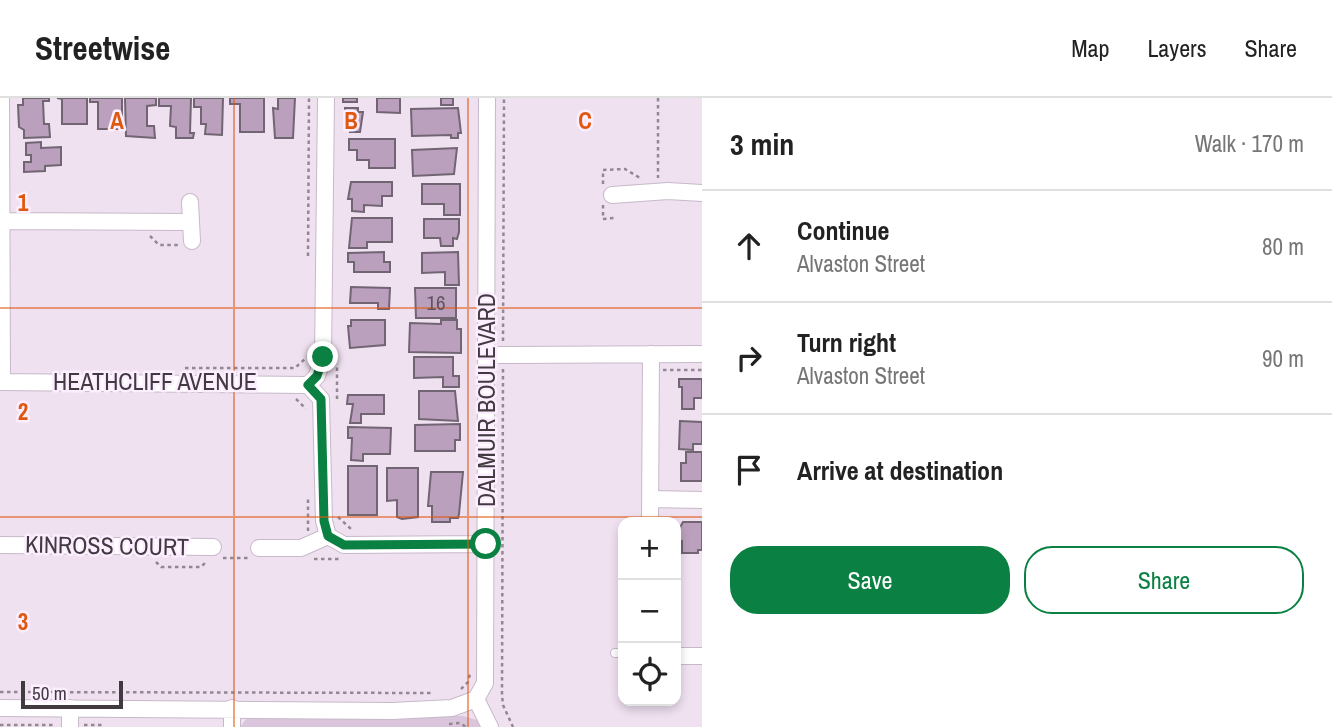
<!DOCTYPE html>
<meta charset="utf-8">
<style>
body{margin:0;font-family:"Archivo Narrow",sans-serif;background:#f2f2f2;color:#222}
.controls{position:absolute;right:21px;bottom:21px;display:grid;overflow:hidden;border-radius:14px;box-shadow:0 4px 10px #0003}
.controls button{width:63px;height:63px;display:grid;place-items:center;padding:0;border:0;border-bottom:2px solid #e0e0e0;background:#fff;color:#222;font:35px sans-serif}
.scale{position:absolute;left:21px;bottom:18px;width:102px;box-sizing:border-box;padding-left:7px;border:4px solid #413b41;border-top:0;font-size:19px;line-height:24px;white-space:nowrap;color:#413b41;-webkit-text-stroke:5px #fdeeff;paint-order:stroke}
.stop{position:absolute;width:21px;height:21px;margin:-16px;border:5px solid #0b8043;border-radius:50%;background:#fff}
.stop.end{background:#0b8043;border-color:#fff;box-shadow:0 2px 7px #0008}
.list{margin:0;padding:0;list-style:none}
h2{display:flex;justify-content:space-between;align-items:center;height:91px;margin:0;padding:0 28px;font-size:30px}
h2 small{font-size:23px;font-weight:400;color:#767676}
.list li{display:grid;grid-template-columns:46px 1fr auto;gap:21px;align-items:center;box-sizing:border-box;height:112px;padding:0 28px;border-top:2px solid #e0e0e0}
.list b{display:block;font-size:26px;white-space:nowrap}
.list p{margin:0;font-size:23px;white-space:nowrap;color:#767676}
.list em{font-size:23px;font-style:normal;color:#767676}
.actions{display:flex;gap:14px;padding:21px 28px}
.actions a{flex:1;padding:16px 0;border:2px solid #0b8043;border-radius:28px;text-align:center;font-size:24px;color:#0b8043}
.actions .main{background:#0b8043;color:#fff}
.icon{flex:none;width:38px;height:38px;fill:none;stroke:currentColor;stroke-width:2;stroke-linecap:round;stroke-linejoin:round}
.map{position:relative;flex:none;width:702px;height:629px;overflow:hidden}
header{display:flex;align-items:center;gap:42px;box-sizing:border-box;height:98px;padding:0 35px;background:#fff;border-bottom:2px solid #e0e0e0}
header strong{font-size:33px}
nav{display:flex;gap:38px;margin-inline-start:auto;font-size:24px}
main{display:flex}
aside{flex:1;background:#fff}
.map>svg:first-child{display:block}
.green{fill:#dac5dd}
.building{fill:#bba0be;stroke:#716473;stroke-width:2}
.lines{fill:none;stroke-linecap:round;stroke-linejoin:round}
.service-casing{stroke:#c7b9c9;stroke-width:10}
.minor-casing{stroke:#c7b9c9;stroke-width:18}
.path{stroke:#928892;stroke-width:2.5;stroke-dasharray:3.5 3.5;stroke-linecap:butt}
.service{stroke:#fff;stroke-width:8}
.minor{stroke:#fff;stroke-width:16}
.route{stroke:#0b8043;stroke-width:9}
.grid{fill:none;stroke:#e0580f;stroke-width:2;stroke-opacity:0.55}
.labels{text-anchor:middle;stroke-width:5;stroke-linejoin:round;paint-order:stroke}
.number-label{font-size:21px;fill:#605460}
.street-label{font-size:24px;fill:#413b41;stroke:#fdeeff}
.grid-label{font-size:23px;text-anchor:middle;font-weight:bold;fill:#e0580f;stroke:#fdeeff;stroke-width:5;stroke-linejoin:round;paint-order:stroke}
</style>
<header>
<strong>Streetwise</strong>
<nav><a>Map</a><a>Layers</a><a>Share</a></nav>
</header>
<main>
<div class="map">
<svg width="702" height="629" viewBox="0 0 702 629">
<rect width="100%" height="100%" fill="#f0e1f1"/>
<path class="green" d="M463,618l14,4 4,7h-241l8,-10z"/>
<path class="building" d="M23,0h26v3h-6l1,23h5l1,13 -26,1v-8l-5,-3 -1,-22h5z
M57,0h30v26h-25v-25z
M90,0h32v31h-24v-27h-8z
M125,0h31v7l-9,1v20h7l1,12 -29,-2z
M159,0h32l-1,35h4l-1,5h-17v-11l-6,-1 1,-20h-12z
M194,0h29l-1,37 -17,-1 1,-10h-5v-17h-7z
M230,0h34v34h-24v-28h-10z
M278,0h17l-2,40h-18l-2,-30 5,1z
M343,0h14v4h-14z
M377,0h23v15l-23,-1z
M441,0h12v7h-12z
M345,10h13v4h5l-3,20h-10v-11h-5z
M458,10l3,25h-3v5h-7v-3l-39,1 -1,-27z
M349,41h46v29h-26v-8h-12v-10h-8z
M41,44v6l20,-1v18l-16,1v5l-21,1v-10h7v-7h-5v-12z
M457,50l-3,26 -41,2 -1,-26z
M351,84h41v14h-10v10l-18,-1v7l-12,-1v-12h-4z
M422,86h38v31h-16v-11h-22z
M352,120h40v24h-25v6h-18z
M424,121h35v13l-2,7 -4,-1v8h-12l-1,-8h-16z
M384,154v10h6v10h-36v-10h-6v-9z
M458,154l1,33h-14v-13l-23,1v-20z
M351,189l39,1 -1,21h-11v-6h-28z
M415,190h41v30h-40z
M351,222h34v25l-35,3 -2,-22h3z
M441,222h16v9h4v24l-52,-1 1,-29 31,1z
M414,259h39v19h6v11h-16v-10l-29,1z
M679,281h23v19h-8v11h-12v-22h-3z
M419,293h36l3,30 -39,-2z
M348,297h36v19h-23v9h-11l3,-19h-6z
M680,323l22,1v22h-9v6l-14,-1z
M460,326v16h-5v11h-40v-26z
M348,329l43,1 -1,26h-27v7l-12,-1 1,-22h-4z
M686,354h16v29h-21v-18h5z
M348,368h29v49h-29z
M387,370h31v49l-16,2 -5,-2v-17l-10,1z
M431,374h32l-4,42 -1,4h-8v4h-18v-16h-4z
M683,424h19v28h-4v3h-16v-12h-4l-1,-8z"/>
<g class="lines">
<g class="service-casing">
<path id="service" d="M615,555h8"/>
</g>
<g class="minor-casing">
<path id="minor" d="M1,0l1,284
M326,0l-3,259 -6,19 -9,9 13,14 3,122 4,15 16,9 142,-1
M612,97l56,-4 34,2
M190,104l2,39
M2,123l187,1
M488,257l214,-1
M0,284l308,3
M650,401l52,1
M650,424l1,-168
M0,447l213,2
M259,450h42l27,-12
M676,558h26
M476,601l9,-16 2,-585
M476,601l14,28
M0,610l392,3 60,-3 24,-9
M70,610v19
M232,629v-19"/>
</g>
<path class="path" d="M658,0v80
M603,86v-14l22,-1 15,9
M603,107v14l11,-1
M150,138l9,9h19
M308,158l1,-158
M503,243l1,-243
M185,270h110l12,-11
M503,271l-1,326 1,10 10,22
M663,272h39
M296,301l10,10
M337,301v-35
M338,419l13,12
M308,433v-32
M223,460h25
M314,461h25
M156,464l5,5h40l6,-6
M461,591l7,-7 2,-8
M0,594l434,1
M449,626l11,-1 6,4
M0,627h56
M84,627h18"/>
<use href="#service" class="service"/>
<use href="#minor" class="minor"/>
</g>
<g class="lines">
<path class="route" d="M323,259l-6,19 -9,9 13,14 3,122 4,15 16,9 142,-1"/>
</g>
<path class="grid" d="M234,0v629M468,0v629M0,210h702M0,419h702"/>
<g class="labels">
<g class="number-label">
<text x="436" y="212">16</text>
</g>
<g class="street-label">
<text x="155" y="292">HEATHCLIFF AVENUE</text>
<text transform="translate(487 302) rotate(-90)" y="8">DALMUIR BOULEVARD</text>
<text transform="translate(107 448) rotate(1)" y="8">KINROSS COURT</text>
</g>
</g>
<g class="grid-label">
<text x="117" y="31">A</text>
<text x="351" y="31">B</text>
<text x="585" y="31">C</text>
<text x="23" y="113">1</text>
<text x="23" y="322">2</text>
<text x="23" y="532">3</text>
</g>
</svg>
<div class="controls">
<button>+</button>
<button>−</button>
<button><svg class="icon" aria-label="locate" viewBox="0 0 24 24"><circle cx="12" cy="12" r="6"/><path d="M12 2v4M12 18v4M2 12h4M18 12h4"/></svg></button>
</div>
<div class="scale">50 m</div>
<div class="stop" style="left:486px;top:446px"></div>
<div class="stop end" style="left:323px;top:259px"></div>
</div>
<aside>
<h2>3 min<small>Walk · 170 m</small></h2>
<ul class="list">
<li><svg class="icon" aria-label="ahead" viewBox="0 0 24 24"><path d="M12 20V5M6 11l6-6 6 6"/></svg><div><b>Continue</b><p>Alvaston Street</p></div><em>80 m</em></li>
<li><svg class="icon" aria-label="right" viewBox="0 0 24 24"><path d="M7 20v-9h11M14 6l5 5-5 5"/></svg><div><b>Turn right</b><p>Alvaston Street</p></div><em>90 m</em></li>
<li><svg class="icon" aria-label="arrive" viewBox="0 0 24 24"><path d="M6 21V4h12l-3 4 3 4H6"/></svg><div><b>Arrive at destination</b></div></li>
</ul>
<div class="actions"><a class="main">Save</a><a>Share</a></div>
</aside>
</main>
